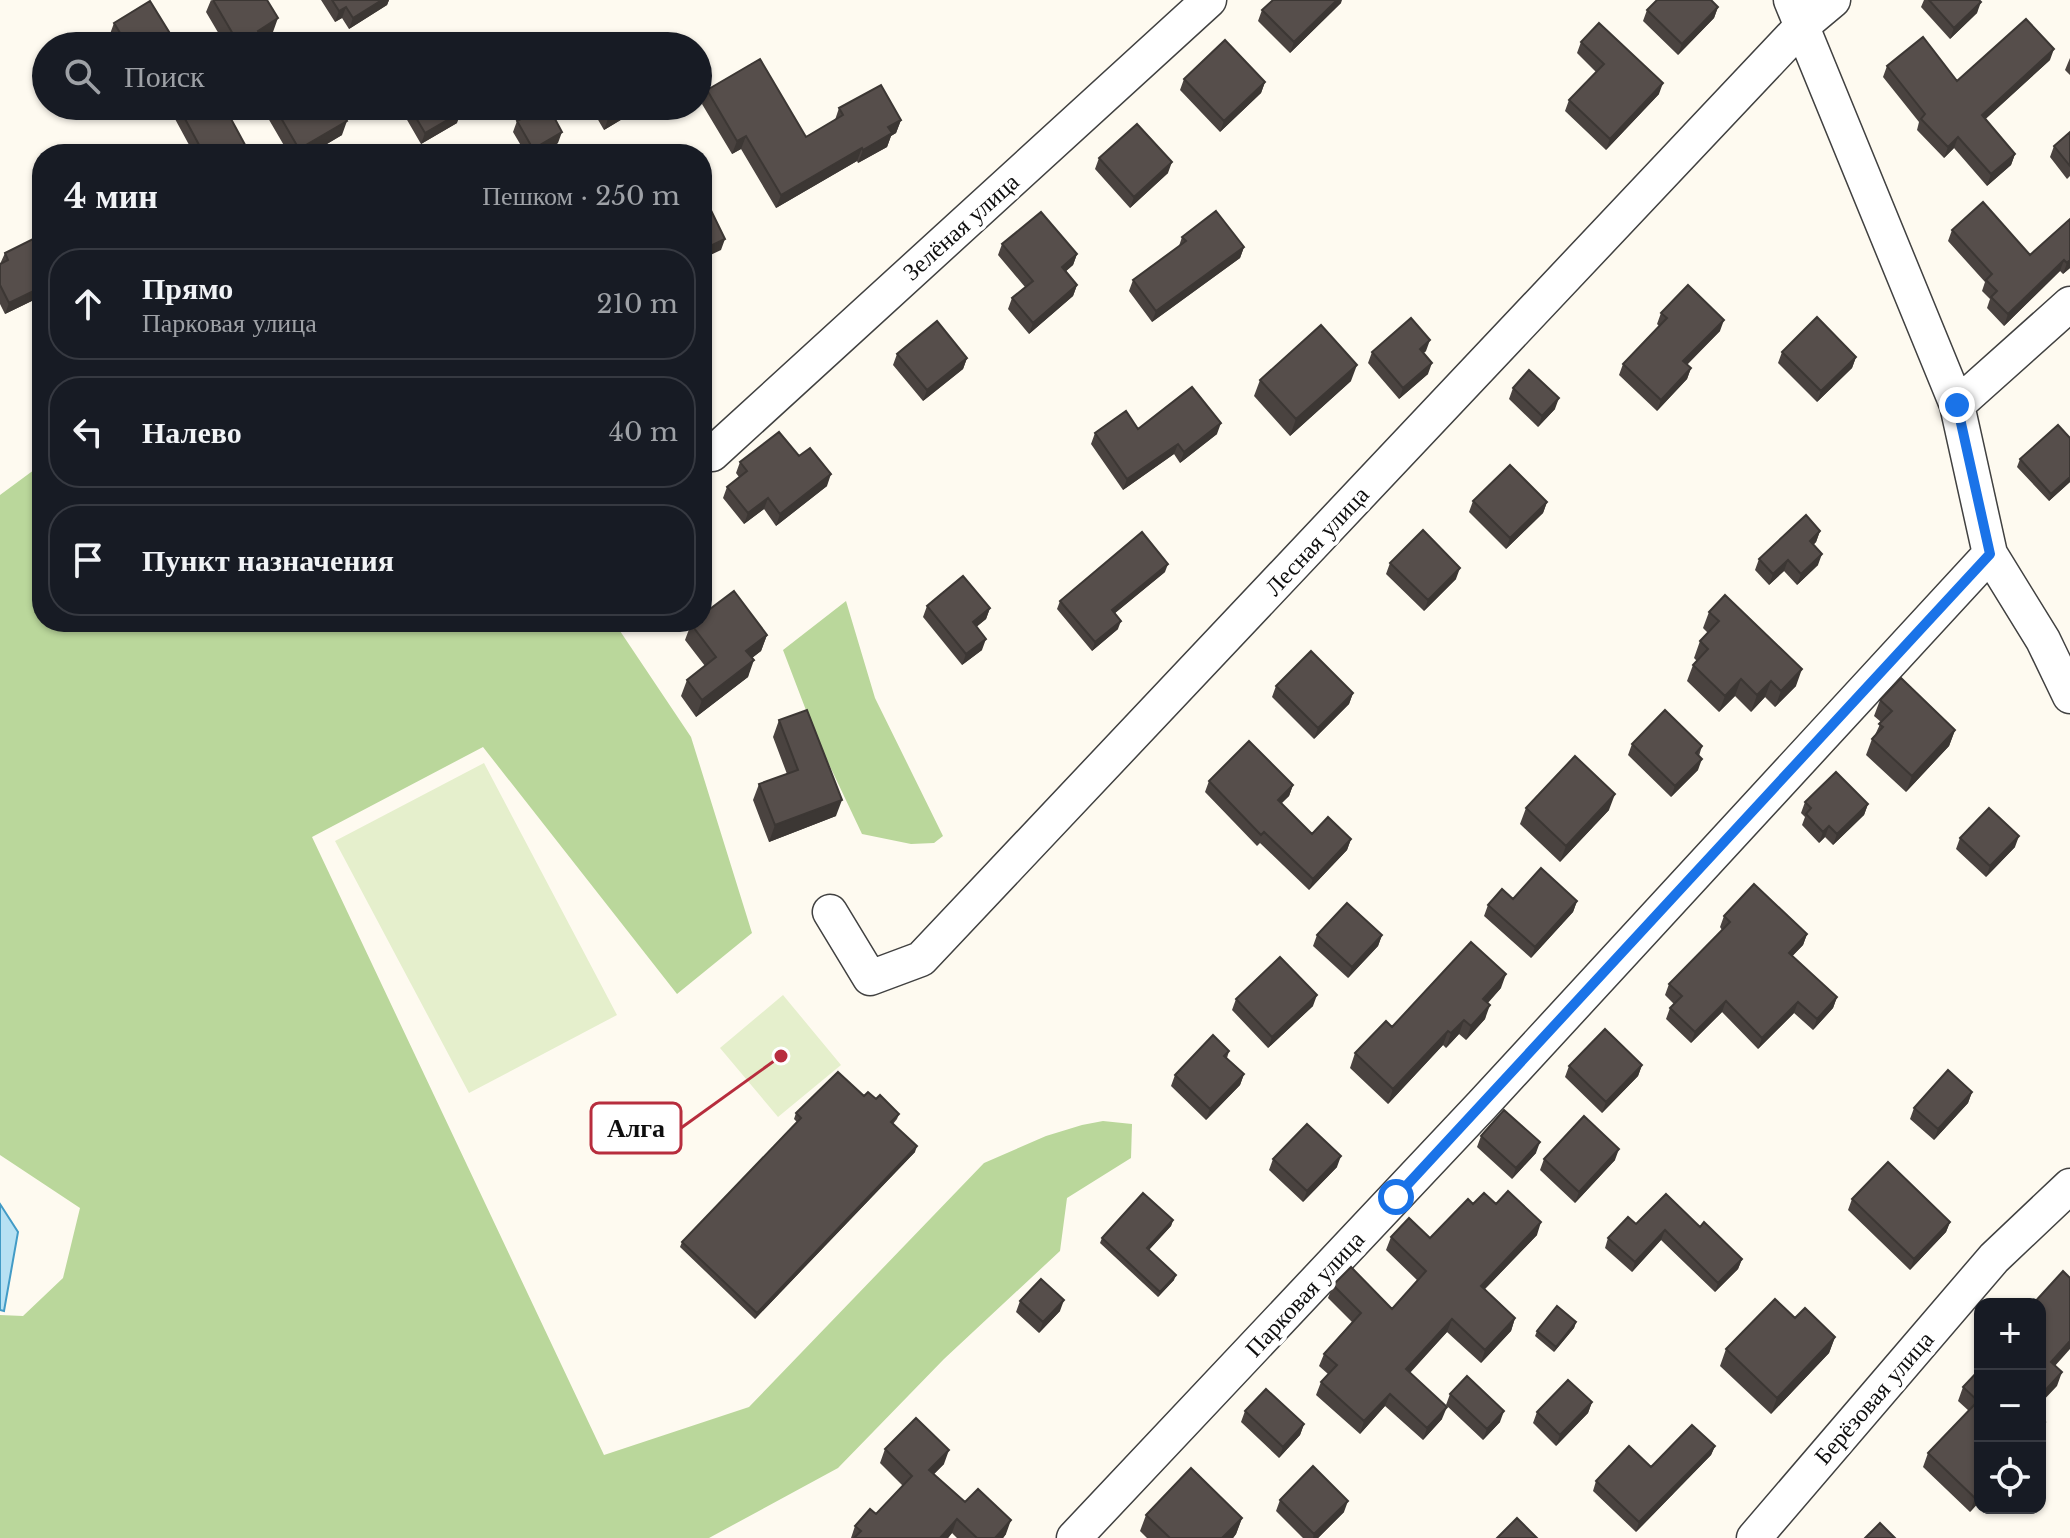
<!DOCTYPE html>
<html lang="ru">
<meta charset="utf-8">
<style>
body{margin:0;font-family:"Libre Baskerville",serif;background:#20242c;color:#f1f3f6}
.controls{position:absolute;right:24px;bottom:24px;display:grid;overflow:hidden;border-radius:16px;box-shadow:0 2px 6px #0004}
.controls button{width:72px;height:72px;display:grid;place-items:center;padding:0;border:0;border-bottom:2px solid #363941;background:#171b24;color:#f1f3f6;font:40px sans-serif}
.stop{position:absolute;width:24px;height:24px;margin:-18px;border:6px solid #1a73e8;border-radius:50%;background:#fff}
.stop.end{background:#1a73e8;border-color:#fff;box-shadow:0 2px 8px #0008}
.list{margin:0;padding:0;list-style:none}
h2{display:flex;justify-content:space-between;align-items:center;height:104px;margin:0;padding:0 32px;font-size:34px}
h2 small{font-size:26px;font-weight:400;color:#9ea1a6}
.list li{display:grid;grid-template-columns:52px 1fr auto;gap:24px;align-items:center;box-sizing:border-box;height:112px;margin:0 16px 16px;padding:0 16px;border:2px solid #363941;border-radius:32px}
.list b{display:block;font-size:30px;white-space:nowrap}
.list p{margin:0;font-size:26px;white-space:nowrap;color:#9ea1a6}
.list em{font-size:26px;font-style:normal;color:#9ea1a6}
.icon{flex:none;width:44px;height:44px;fill:none;stroke:currentColor;stroke-width:2;stroke-linecap:round;stroke-linejoin:round}
.map{position:relative;flex:none;width:2070px;height:1538px;overflow:hidden}
.search{position:absolute;background:#171b24;box-shadow:0 2px 6px #0004;left:32px;top:32px;width:680px;height:88px;display:flex;align-items:center;gap:20px;box-sizing:border-box;padding:0 28px;border-radius:44px;color:#9ea1a6;font-size:30px}
.panel{position:absolute;background:#171b24;box-shadow:0 2px 6px #0004;left:32px;top:144px;width:680px;height:488px;border-radius:32px}
.map>svg:first-child{display:block}
.forest{fill:#bad79b}
.pitch{fill:#e5efcc}
.water{fill:#b7e1f3;stroke:#429bc6;stroke-width:2}
.lines{fill:none;stroke-linecap:round;stroke-linejoin:round}
.minor-casing{stroke:#414141;stroke-width:37}
.minor{stroke:#fff;stroke-width:34}
.wall{fill:#4a4340}
.shaded-wall{fill:#3c3734}
.building{fill:#564e4b;stroke:#3c3734;stroke-width:2}
.route{stroke:#1a73e8;stroke-width:10}
.labels{text-anchor:middle;stroke-width:8;stroke-linejoin:round;paint-order:stroke}
.street-label{font-size:24px;fill:#0e0e0e;stroke:#fff}
.leader{fill:none;stroke:#b72d3d;stroke-width:3}
.callout-dot{fill:#b72d3d;stroke:#fff;stroke-width:3}
.callout{fill:#fff;stroke:#b72d3d;stroke-width:3}
.callout-label{font-size:26px;text-anchor:middle;font-weight:bold;fill:#0e0e0e}
</style>
<div class="map">
<svg width="2070" height="1538" viewBox="0 0 2070 1538">
<rect width="100%" height="100%" fill="#fefaf0"/>
<path class="forest" d="M42,464v158h572l77,115 61,196 -75,61 -194,-247 -171,90 292,618 145,-48 235,-244 62,-27 36,-11 21,-4 29,3 -1,34 -64,40 -7,53 -116,108 -106,109 -129,70h-709v-223l23,1 40,-38 17,-70 -80,-53v-660z
M846,601l29,97 68,138 -9,7 -23,1 -49,-10 -45,-95 -34,-89z"/>
<path class="pitch" d="M484,763l133,252 -148,78 -134,-252z
M783,995l58,70 -63,52 -58,-69z"/>
<path class="water" d="M0,1204l18,28 -14,79 -4,-1z"/>
<g class="lines">
<g class="minor-casing">
<path id="minor" d="M1791,0l166,405 33,149 53,86 27,56
M1957,405l113,-101
M712,454l497,-454
M830,912l40,66 51,-19 881,-933 31,-26
M1074,1538l408,-433 508,-551
M1754,1538l240,-280 76,-72"/>
</g>
<use href="#minor" class="minor"/>
</g>
<path class="wall" d="M211,0l62,32 -11,7 4,7h-40l-20,-34z
M321,0h68l-2,5 -38,24 -7,-11 -7,4z
M1924,0h55l-2,13 -27,26 -29,-32z
M1341,3l-51,50 -32,-32 4,-11z
M1718,7l-4,11 -36,37 -35,-34 4,-11z
M114,23l58,23h-54l-8,-12z
M1581,42l78,52 -53,56 -41,-39 4,-11 27,-28 -19,-19z
M2070,58v17l-5,-5z
M2050,60l-65,59 30,35 -4,11 -24,21 -33,-38 -10,10 -27,-28 2,-8 -36,-45 4,-11 70,15z
M1184,79l81,3 -4,11 -41,39 -40,-42z
M707,90l99,47 29,-17 4,-12 62,12 -5,13 -5,3 -4,11 -29,16 -1,-2 -81,47 -35,-59 -9,5 -30,-50z
M168,106h56l26,48h-56z
M261,106h77l4,29 -32,19h-21z
M399,106h59l-1,17 -36,21z
M590,106h50l-1,3 -35,21z
M517,121l41,22 -19,11h-13l-13,-22z
M2070,132v44l-3,3 -17,-22 4,-11z
M1099,158l69,15 -38,35 -35,-39z
M2070,219v49l-7,6 -3,-3 -56,55 -17,-18 3,-9 -8,-8 3,-9 -37,-41 4,-11 78,25z
M1182,237l62,10 -4,11 -88,64 -23,-31 4,-11 46,-34z
M42,242v54l-37,18 -5,-10v-40l5,-11z
M1002,244l75,10 -4,11 -7,6 11,14 -4,11 -44,38 -21,-25 4,-11 13,-11 -27,-32z
M1661,313l59,18 -33,34 4,3 -4,11 -30,32 -38,-36 4,-11 36,-38 -2,-2z
M1426,351l-3,2 5,21 -29,25 -31,-36 4,-11z
M1782,352l74,5 -4,11 -35,34 -39,-39z
M897,354l70,4 -4,11 -40,32 -30,-36z
M1260,380l91,1 -61,55 -36,-40z
M1513,388l42,21 -17,18 -29,-28z
M1138,429l79,5 -37,29 -6,-9 -51,36 -32,-46 4,-11z
M2070,438v44l-21,19 -32,-34 3,-8z
M799,456l28,30 -51,40 -12,-17 -20,15 -21,-26 4,-11 12,-10 -3,-4 4,-11z
M1473,501l74,1 -4,11 -37,36 -37,-37z
M1820,531l-4,11 -3,3 5,20 -21,20 -13,-14 -15,14 -14,-15 4,-11z
M1390,563l66,16 -32,32 -38,-37z
M1165,572l-50,41 3,16 -26,22 -35,-42 3,-8z
M927,606l63,2 -4,11 -10,8 6,23 -20,15 -39,-48z
M1709,612l87,74 -21,21 -10,-10 -14,15 -16,-16 -16,16 -32,-31 6,-16 4,-4 -3,-3 6,-17 8,-8 -5,-5z
M691,624l76,11 -6,16 -9,7 -4,19 -52,40 -15,-21 6,-16 18,-14 -20,-26z
M1276,686l77,7 -4,11 -35,35 -42,-42z
M1880,700l75,30 -6,16 -43,46 -40,-37 6,-16 3,-4 6,-13 -7,-6z
M779,720l57,96 -67,26 -16,-42 6,-16 28,-10 -14,-37z
M1632,744l70,2 -3,10 -1,14 -27,27 -43,-42z
M1209,781l84,4 -4,11 -8,7 31,31 39,5 -4,11 -38,40 -49,-47 -3,3 -52,-54z
M1805,802l63,2 -4,11 -31,30 -8,-8 -6,6 -17,-18 3,-8 -4,-4z
M1526,808l83,2 -49,52 -40,-38z
M1960,838l55,9 -29,30 -30,-28z
M1513,899l64,2 -4,11 -42,46 -47,-42 4,-11z
M1724,916l83,18 -4,11 -11,11 45,41 -4,11 -20,22 -19,-17 -36,36 -36,-37 -31,31 -25,-24 4,-11 4,-4 -9,-9 4,-11 53,-54 -2,-3z
M1317,935h65l-4,11 -30,32 -35,-32z
M1501,988l-13,15 -3,16 -19,21 -7,-6 -13,14 -3,-3 -55,59 -38,-36 5,-15 37,-26z
M1236,999l77,7 -45,42 -36,-38z
M1229,1051l-2,7 17,16 -4,11 -34,35 -35,-34 4,-11z
M1642,1065l-4,11 -36,37 -37,-36 4,-11z
M1972,1092l-4,11 -34,37 -24,-21 4,-11z
M864,1096l12,3 23,15 -2,5 -4,5 22,28 -160,167 -75,-72 2,-5 115,-120 -3,-3 2,-6z
M1481,1136l55,17 -24,26 -35,-32z
M1273,1159l64,8 -34,35 -34,-32z
M1544,1159l71,1 -40,43 -35,-33z
M1852,1199l98,23 -4,10 -36,38 -62,-60z
M1473,1204h23l41,31 -52,54 30,29 -4,13 -30,32 -34,-31 -37,41 32,46 -19,21 -38,-34 -25,28 -44,-39 5,-13 7,-8 -9,-8 5,-12 28,-32 -24,-24 5,-13 59,24 26,-28 -32,-31 5,-13 39,1z
M1173,1220l-2,6 -22,24 25,30 -16,17 -58,-54 2,-5z
M1636,1224l64,3 42,32 -4,10 -23,23 -54,-52 -29,32 -27,-24 3,-10z
M1020,1301l40,10 -21,22 -23,-21z
M1795,1318l40,19 -6,16 -58,61 -51,-48 6,-17z
M1576,1322l-2,6 -20,24 -19,-16 2,-5z
M1980,1334v13l-4,-3z
M1980,1369v132l-10,11 -47,-45 5,-14 41,-42 -11,-10 5,-14z
M1450,1394l50,28 -17,18 -37,-35z
M1592,1402l-4,11 -32,33 -23,-23 4,-11z
M1245,1411l59,13 -4,11 -21,23 -38,-36z
M1715,1446l-4,9 -75,77 -43,-41 3,-10 55,-14z
M885,1449l59,15 -10,10 31,28 41,32 -3,4h-46l-5,-5 -4,5h-97l4,-12 21,-12 27,-28 -23,-23z
M1280,1500l64,12 -26,26h-15l-27,-27z
M1146,1515l96,3 -6,16 -3,4h-86l-7,-7z"/>
<path class="shaded-wall" d="M382,0h7l-2,5 -38,24 4,-11z
M1337,0h5l-1,3 -51,50 4,-11z
M1981,2l-4,11 -27,26 4,-11z
M346,7l-4,11 -7,4 4,-11z
M1718,7l-4,11 -36,37 4,-11z
M278,18l-5,14 -21,13 6,-14z
M2054,49l-4,11 -72,66 4,-11z
M1265,82l-4,11 -41,39 4,-11z
M1663,83l-4,11 -53,56 4,-11z
M629,106h11l-1,3 -35,21 4,-11z
M461,112l-4,11 -36,21 4,-11z
M901,120l-5,13 -5,3 -4,11 -29,16 5,-13 25,-23z
M347,121l-5,14 -32,19h-13l2,-5z
M562,132l-4,11 -19,11h-8l2,-5z
M746,136l-5,13 -9,5 5,-13z
M1958,137l-4,11 -10,10 4,-11z
M862,148l-5,13 -81,47 5,-13z
M2015,154l-4,11 -24,21 4,-12z
M1172,162l-4,11 -38,35 4,-11z
M725,239l-4,11 -19,9v-9z
M1244,247l-4,11 -88,64 4,-11z
M1077,254l-4,11 -15,13 4,-11z
M2064,260l-4,11 -56,55 4,-12z
M2070,260v8l-7,6 4,-11z
M1077,285l-4,11 -44,38 4,-11z
M42,287v9l-37,18 4,-11z
M1724,320l-4,11 -41,41 4,-11z
M1430,340l-4,11 -10,9 4,-11z
M1856,357l-4,11 -35,34 4,-11z
M967,358l-4,11 -40,32 4,-11z
M1432,363l-4,11 -29,25 4,-11z
M1357,365l-6,16 -61,55 6,-17z
M1691,368l-4,11 -30,32 4,-11z
M1559,398l-4,11 -17,18 4,-11z
M1221,423l-4,11 -37,29 4,-11z
M1178,444l-4,10 -51,36 4,-11z
M831,474l-4,12 -51,40 4,-12z
M2070,477v5l-21,19 2,-7z
M768,498l-4,11 -20,15 4,-11z
M1547,502l-4,11 -37,36 4,-11z
M1820,531l-4,11 -10,10 4,-11z
M1822,554l-4,11 -21,20 4,-11z
M1788,560l-4,11 -15,14 4,-11z
M1168,564l-3,8 -56,46 3,-8z
M1460,568l-4,11 -32,32 4,-11z
M990,608l-4,11 -17,14 4,-11z
M1121,621l-3,8 -26,22 3,-9z
M767,635l-6,16 -21,16 6,-16z
M986,639l-4,11 -20,15 4,-11z
M754,660l-6,17 -52,40 6,-17z
M1802,669l-6,17 -21,21 6,-16z
M1741,679l-6,17 -16,16 6,-16z
M1771,681l-6,16 -14,15 6,-17z
M1353,693l-4,11 -35,35 4,-11z
M1955,730l-6,16 -43,46 6,-16z
M1702,759l-4,11 -27,27 4,-11z
M1293,785l-4,11 -15,15 4,-11z
M1615,794l-6,16 -49,52 6,-16z
M842,800l-6,16 -67,26 6,-17z
M1868,804l-4,11 -31,30 4,-11z
M1829,826l-4,11 -6,6 4,-11z
M2019,836l-4,11 -29,30 4,-11z
M1351,839l-4,11 -38,40 4,-11z
M1577,901l-4,11 -42,46 4,-11z
M1807,934l-4,11 -18,19 4,-11z
M1382,935l-4,11 -30,32 4,-11z
M1506,974l-5,14 -23,25 5,-14z
M1317,995l-4,11 -45,42 4,-11z
M1837,997l-4,11 -20,22 4,-11z
M1726,1001l-4,11 -31,31 4,-11z
M1798,1002l-4,11 -36,36 4,-11z
M1490,1005l-5,14 -19,21 5,-14z
M1464,1020l-5,14 -13,14 5,-15z
M1448,1031l-5,14 -55,59 5,-15z
M1642,1065l-4,11 -36,37 4,-11z
M1244,1074l-4,11 -34,35 4,-11z
M1972,1092l-4,11 -34,37 4,-11z
M1540,1142l-4,11 -24,26 4,-11z
M917,1146l-2,6 -160,167 2,-6z
M1619,1149l-4,11 -40,43 4,-11z
M1341,1156l-4,11 -34,35 4,-11z
M1173,1220l-2,6 -26,28 2,-6z
M1541,1222l-4,13 -61,63 5,-12z
M1950,1222l-4,10 -36,38 4,-11z
M1665,1230l-4,10 -29,32 3,-10z
M1742,1259l-4,10 -23,23 3,-9z
M1176,1275l-2,5 -16,17 2,-5z
M1064,1300l-4,11 -21,22 4,-11z
M1515,1318l-4,13 -30,32 4,-13z
M1452,1319l-5,13 -46,50 5,-13z
M1576,1322l-2,6 -20,24 2,-5z
M1835,1337l-6,16 -58,61 6,-16z
M2070,1341v8l-24,27 5,-14z
M2062,1372l-5,14 -17,18v-8z
M1390,1394l-5,12 -25,28 4,-13z
M1592,1402l-4,11 -32,33 4,-11z
M1447,1407l-5,12 -19,21 4,-12z
M1504,1411l-4,11 -17,18 4,-11z
M1304,1424l-4,11 -21,23 4,-11z
M1715,1446l-4,9 -75,77 3,-10z
M949,1450l-5,14 -20,20 5,-14z
M1980,1493v8l-10,11 5,-14z
M1348,1501l-4,11 -26,26h-5l1,-4z
M1242,1518l-6,16 -3,4h-11z
M957,1519l-5,14 -4,5h-8z
M1011,1520l-5,14 -3,4h-8z"/>
<path class="building" d="M213,0h54l11,18 -20,13 8,15h-26z
M332,0h50l-29,18 -7,-11 -7,4z
M1273,0h64l-43,42 -32,-32z
M1657,0h54l7,7 -36,37 -35,-34z
M1929,0h50l2,2 -27,26z
M150,1l24,39 -10,6h-36l-14,-23z
M2026,19l28,30 -72,66 33,39 -24,20 -33,-37 -10,10 -27,-28 4,-5 -38,-48 36,-29 34,44z
M1599,23l64,60 -53,56 -41,-39 35,-36 -23,-22z
M1225,40l40,42 -41,39 -40,-42z
M760,59l46,78 37,-22 -4,-7 42,-23 20,35 -13,7 4,6 -29,17 -1,-2 -81,47 -35,-59 -9,5 -30,-51z
M178,106h46l26,48h-46z
M274,106h64l9,15 -48,28z
M409,106h49l3,6 -36,21z
M545,106h3l14,26 -29,17 -16,-28z
M600,106h29l-21,13z
M1137,124l35,38 -38,35 -35,-39z
M2070,132v34l-16,-20z
M702,192l23,47 -23,11z
M1983,202l47,53 40,-36v41l-3,3 -3,-3 -56,54 -17,-17 6,-6 -11,-11 6,-6 -40,-44z
M1216,211l28,36 -88,64 -23,-31 53,-39 -4,-4z
M1041,212l36,42 -15,13 15,18 -44,38 -21,-25 21,-17 -31,-37z
M39,236l3,6v45l-33,16 -9,-18v-21l8,-4 -3,-7z
M1688,285l36,35 -41,41 8,7 -30,32 -38,-36 44,-46 -6,-5z
M1817,317l39,40 -35,34 -39,-39z
M1411,318l19,22 -10,9 12,14 -29,25 -31,-36z
M937,321l30,37 -40,32 -30,-36z
M1321,325l36,40 -61,54 -36,-39z
M1529,370l30,28 -17,18 -29,-28z
M1192,387l29,36 -37,29 -6,-8 -51,35 -32,-46 31,-22 12,18z
M2058,425l12,13v39l-19,17 -31,-35z
M779,432l20,24 11,-8 21,26 -51,40 -12,-16 -20,15 -21,-26 20,-16 -7,-9z
M1510,465l37,37 -37,36 -37,-37z
M1806,515l14,16 -10,10 12,13 -21,20 -13,-14 -15,14 -14,-15z
M1423,530l37,38 -32,32 -38,-37z
M1142,532l26,32 -56,46 9,11 -26,21 -35,-41z
M963,576l27,32 -17,14 13,17 -20,15 -39,-48z
M734,591l33,44 -21,16 8,9 -52,40 -15,-20 29,-23 -25,-33 2,-2h9v-7z
M1725,595l77,74 -21,22 -10,-10 -14,14 -16,-16 -16,17 -32,-31 15,-16 -8,-8 19,-20 -10,-9z
M1311,651l42,42 -35,35 -42,-42z
M1901,678l54,52 -43,46 -40,-37 11,-12 -4,-3 13,-13 -12,-11z
M807,710l35,90 -67,25 -16,-41 39,-14 -19,-50z
M1665,710l37,36 -6,7 6,6 -27,27 -43,-42z
M1249,741l44,44 -15,15 34,34 16,-17 23,22 -38,40 -49,-47 -3,3 -52,-54z
M1575,756l40,38 -49,52 -40,-38z
M1836,772l32,32 -31,30 -8,-8 -6,6 -17,-18 5,-6 -6,-6z
M1989,808l30,28 -29,30 -30,-28z
M1541,868l36,33 -42,46 -47,-42 14,-16 11,10z
M1754,884l53,50 -18,19 48,44 -20,22 -19,-17 -36,36 -36,-37 -31,31 -25,-24 12,-12 -13,-12 61,-62 -6,-6z
M1347,903l35,32 -30,32 -35,-32z
M1471,942l35,32 -23,25 7,6 -19,21 -7,-6 -13,13 -3,-2 -55,58 -38,-36 31,-32 6,6z
M1280,957l37,38 -45,42 -36,-38z
M1605,1029l37,36 -36,37 -37,-36z
M1213,1035l16,16 -5,5 20,18 -34,35 -35,-34z
M1948,1070l24,22 -34,37 -24,-21z
M838,1072l26,24 4,-4 8,7 4,-4 19,19 -8,8 26,24 -160,167 -75,-71 119,-124 -5,-5z
M1504,1110l36,32 -24,26 -35,-32z
M1584,1116l35,33 -40,43 -35,-33z
M1307,1124l34,32 -34,35 -34,-32z
M1888,1162l62,60 -36,37 -62,-60z
M1508,1191l33,31 -60,64 34,32 -30,32 -33,-31 -46,50 41,38 -20,21 -37,-34 -26,27 -43,-39 16,-17 -13,-11 37,-41 -28,-28 18,-18 41,42 34,-38 -35,-34 18,-19 21,20 38,-39 5,5 11,-11 12,11z
M1143,1193l30,27 -26,28 29,27 -16,17 -58,-54z
M1666,1194l34,33 4,-5 38,37 -24,24 -53,-53 -30,32 -27,-24 20,-21 8,7z
M2063,1271l7,7v63l-19,21 11,10 -22,24v-92h-7z
M1041,1279l23,21 -21,22 -23,-21z
M1775,1299l20,19 10,-10 30,29 -58,61 -51,-49z
M1557,1306l19,16 -20,25 -19,-16z
M1980,1369v124l-5,5 -47,-45 50,-52 -15,-14z
M1467,1376l37,35 -17,18 -37,-35z
M1568,1380l24,22 -32,33 -23,-23z
M1266,1389l38,35 -21,23 -38,-36z
M916,1418l33,32 -20,20 36,32 13,-13 33,31 -16,18h-18l-20,-19 -17,19h-86l7,-7 -6,-5 15,-17 6,5 36,-38 -27,-27z
M2040,1418l5,4 -5,5z
M1692,1425l23,21 -76,76 -43,-41 33,-35 22,21z
M1313,1466l35,35 -34,33 -34,-34z
M1191,1468l51,50 -20,20h-52l-24,-23z
M1517,1518l20,20h-40z
M1880,1523l15,15h-30z"/>
<g class="lines">
<path class="route" d="M1396,1197l594,-643 -33,-149"/>
</g>
<g class="labels">
<g class="street-label">
<text transform="translate(961 227) rotate(-42)" y="8">Зелёная улица</text>
<text transform="translate(1317 541) rotate(-47)" y="8">Лесная улица</text>
<text transform="translate(1305 1294) rotate(-47)" y="8">Парковая улица</text>
<text transform="translate(1874 1398) rotate(-49)" y="8">Берёзовая улица</text>
</g>
</g>
<path class="leader" d="M781 1056L681 1128"/>
<circle class="callout-dot" cx="781" cy="1056" r="8"/>
<rect class="callout" x="591" y="1103" width="90" height="50" rx="8"/>
<g class="callout-label">
<text x="636" y="1137">Алга</text>
</g>
</svg>
<div class="controls">
<button>+</button>
<button>−</button>
<button><svg class="icon" aria-label="locate" viewBox="0 0 24 24"><circle cx="12" cy="12" r="6"/><path d="M12 2v4M12 18v4M2 12h4M18 12h4"/></svg></button>
</div>
<div class="stop" style="left:1396px;top:1197px"></div>
<div class="stop end" style="left:1957px;top:405px"></div>
<div class="search"><svg class="icon" aria-label="search" viewBox="0 0 24 24"><circle cx="10" cy="10" r="6"/><path d="M15 15l6 6"/></svg>Поиск</div>
<section class="panel">
<h2>4 мин<small>Пешком · 250 m</small></h2>
<ul class="list">
<li><svg class="icon" aria-label="ahead" viewBox="0 0 24 24"><path d="M12 20V5M6 11l6-6 6 6"/></svg><div><b>Прямо</b><p>Парковая улица</p></div><em>210 m</em></li>
<li><svg class="icon" aria-label="left" viewBox="0 0 24 24"><path d="M17 20v-9H6M10 6l-5 5 5 5"/></svg><div><b>Налево</b></div><em>40 m</em></li>
<li><svg class="icon" aria-label="arrive" viewBox="0 0 24 24"><path d="M6 21V4h12l-3 4 3 4H6"/></svg><div><b>Пункт назначения</b></div></li>
</ul>
</section>
</div>
